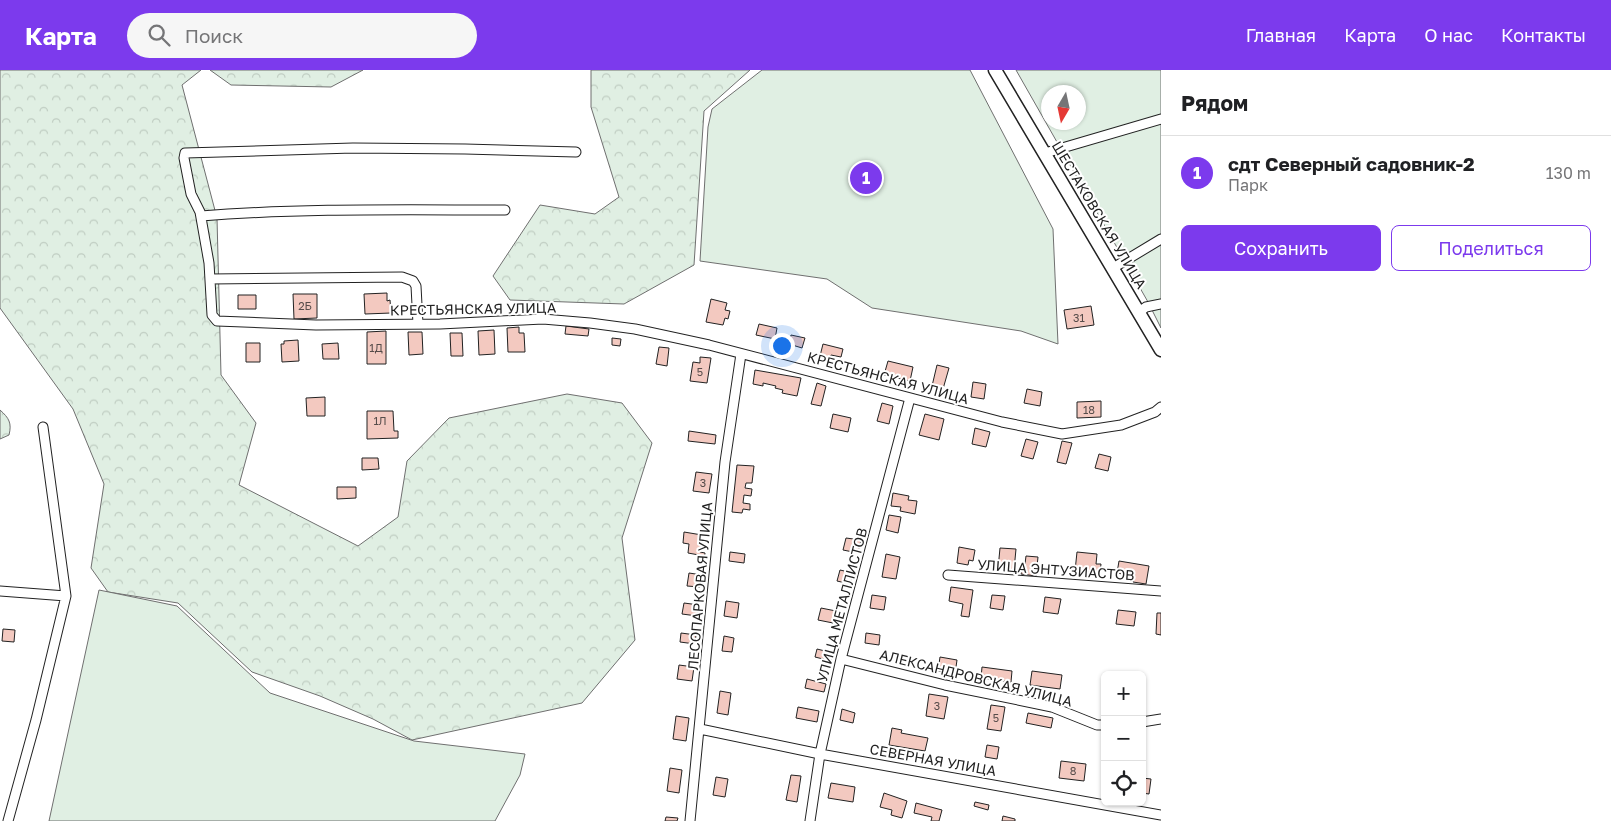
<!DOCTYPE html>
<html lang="ru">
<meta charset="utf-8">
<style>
body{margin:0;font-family:"Golos Text",sans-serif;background:#f6f6f6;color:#202124}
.controls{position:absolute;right:15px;bottom:15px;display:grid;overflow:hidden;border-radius:8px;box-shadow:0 1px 4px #0004}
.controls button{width:45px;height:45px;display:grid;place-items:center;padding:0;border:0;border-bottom:1px solid #e0e0e0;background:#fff;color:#202124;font:25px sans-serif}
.compass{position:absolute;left:1041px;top:15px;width:45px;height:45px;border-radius:50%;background:#fff;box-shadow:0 1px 4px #0004;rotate:189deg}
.you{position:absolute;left:781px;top:275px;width:18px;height:18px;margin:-12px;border:4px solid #fff;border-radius:50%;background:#1a73e8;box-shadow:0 0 0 8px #1a73e833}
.badge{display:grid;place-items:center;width:32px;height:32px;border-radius:50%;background:#7c3aed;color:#fff;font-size:16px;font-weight:700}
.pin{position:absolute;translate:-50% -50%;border:2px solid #fff;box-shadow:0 1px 5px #0006}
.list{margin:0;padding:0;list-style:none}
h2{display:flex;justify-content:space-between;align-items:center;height:65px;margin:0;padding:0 20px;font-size:21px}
h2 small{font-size:16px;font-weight:400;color:#757577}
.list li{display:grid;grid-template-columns:32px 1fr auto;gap:15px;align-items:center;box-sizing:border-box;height:75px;padding:0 20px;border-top:1px solid #e0e0e0}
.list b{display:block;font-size:19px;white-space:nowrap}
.list p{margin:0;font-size:16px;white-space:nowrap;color:#757577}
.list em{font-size:16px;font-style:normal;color:#757577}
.actions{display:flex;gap:10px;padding:15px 20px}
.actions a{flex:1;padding:11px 0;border:1px solid #7c3aed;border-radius:8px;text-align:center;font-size:18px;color:#7c3aed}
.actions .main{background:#7c3aed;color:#fff}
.icon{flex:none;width:28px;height:28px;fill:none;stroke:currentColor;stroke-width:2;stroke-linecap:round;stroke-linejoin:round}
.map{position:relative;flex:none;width:1161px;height:751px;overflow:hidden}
header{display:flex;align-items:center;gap:30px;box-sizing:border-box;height:70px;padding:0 25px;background:#7c3aed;color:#fff}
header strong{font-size:24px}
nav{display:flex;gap:28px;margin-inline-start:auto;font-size:18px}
.search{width:350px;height:45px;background:#f6f6f6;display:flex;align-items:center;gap:12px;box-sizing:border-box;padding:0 18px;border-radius:28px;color:#757577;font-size:19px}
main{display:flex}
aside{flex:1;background:#fff}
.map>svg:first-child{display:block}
.forest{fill:url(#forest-crowns);stroke:#6f6f6f}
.garden{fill:#e0efe3;stroke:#6f6f6f;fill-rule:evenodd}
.building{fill:#f3c9c0;stroke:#222}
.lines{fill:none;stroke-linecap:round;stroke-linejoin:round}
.minor-casing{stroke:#222;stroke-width:11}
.secondary-casing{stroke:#222;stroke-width:15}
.minor{stroke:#fff;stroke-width:9}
.secondary{stroke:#fff;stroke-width:12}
.labels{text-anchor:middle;stroke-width:4;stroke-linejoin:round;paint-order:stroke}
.number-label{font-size:11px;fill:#564c4a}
.street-label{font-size:14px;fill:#222;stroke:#fff}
</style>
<header>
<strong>Карта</strong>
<div class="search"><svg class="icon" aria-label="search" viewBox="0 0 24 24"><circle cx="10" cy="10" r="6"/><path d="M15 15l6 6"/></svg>Поиск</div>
<nav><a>Главная</a><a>Карта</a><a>О нас</a><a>Контакты</a></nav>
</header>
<main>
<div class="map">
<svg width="1161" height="751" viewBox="0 0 1161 751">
<defs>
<pattern id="forest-crowns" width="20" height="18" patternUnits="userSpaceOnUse" patternTransform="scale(1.25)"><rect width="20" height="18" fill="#e0efe3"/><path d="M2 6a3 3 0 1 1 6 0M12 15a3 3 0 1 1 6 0" fill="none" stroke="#c0cdc2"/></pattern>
</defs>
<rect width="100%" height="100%" fill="#fff"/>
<path class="forest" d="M0,0h201l-19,15 35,133 4,157 35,48 -17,62 119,61 40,-29 9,-56 42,-43 118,-24 55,9 30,40 -30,95 13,102 -53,63 -170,37 -39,-21 -53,-23 -68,-24 -74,-69 -70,-11 -17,-24 13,-84 -31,-75 -73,-101z
M210,0h153l-32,17 -100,-2z
M591,0h159l-46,41 -10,154 -70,39 -114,-4 -17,-24 47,-71 55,9 24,-17 -28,-90z
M0,340c9,8 12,13 9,25l-9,4z"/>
<path class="garden" d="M762,0h208l83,159 5,115 -37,-13 -149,-23 -45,-29 -127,-18 8,-134 4,-18z
M1016,0h145v258l-13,-26zM1048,22h30v30h-30z
M99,520l78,16 93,87 144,48 111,13 -5,21 -25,46h-446z"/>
<path class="building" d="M387,223v8l3,-1 1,13 -26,1 -1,-20z
M293,224h24v24l-23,1z
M238,225h18v14h-18z
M711,229l16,4 -2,7 5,1 -2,8 -3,-1 -2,7 -17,-3z
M1091,236l3,19 -27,4 -3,-19z
M759,254l18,4 -2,11 -19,-4z
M566,256l23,3 -1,7 -23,-2z
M519,257v6h5l1,19h-17l-1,-24z
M494,260l1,24 -16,1 -1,-24z
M386,261v33h-19v-32z
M408,262h14l1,22 -14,1z
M450,263h12l1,23h-12z
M791,265l14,3 -3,10 -13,-4z
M612,268l9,1 -1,7 -8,-1z
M298,270l1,21 -17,1 -1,-18h3v-3z
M246,273h14v19h-14z
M338,273l1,16h-16l-1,-15z
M823,274l20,5 -2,8 -10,-2 -1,4 -10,-3z
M659,277l10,1 -2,18 -11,-2z
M700,287l11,1 -4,25 -17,-2 3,-19 7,1z
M888,291l25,6 -3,14 -26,-6z
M937,295l12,3 -6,21 -11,-3z
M755,300l46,8 -4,18 -15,-3 1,-3 -8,-2 1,-2 -13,-3v3l-10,-2z
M973,312l13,2 -2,15 -13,-2z
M817,313l9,3 -5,20 -10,-2z
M1027,319l15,3 -2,14 -16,-3z
M325,327v19h-18l-1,-18z
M1101,331v16l-24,1v-16z
M882,333l11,3 -4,18 -12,-3z
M367,341h26l1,20h4v7l-31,1z
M833,344l18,4 -3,14 -18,-4z
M925,344l19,5 -5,21 -20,-5z
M975,358l15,4 -4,15 -14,-3z
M689,361l27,4 -1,9 -27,-3z
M1026,369l12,3 -5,17 -12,-3z
M1062,371l10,2 -6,21 -9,-2z
M1099,384l12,3 -3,14 -13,-3z
M362,388h16l1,11 -17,1z
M737,395l17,1 -2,17h-6l-1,5 7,1 -1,7 -7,-1 -1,8 7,1v6l-7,-1 -1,4 -10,-1z
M696,402l16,2 -3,19 -16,-2z
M337,417h19v11l-19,1z
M893,423l16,3 -1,4 9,1 -2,13 -15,-3 1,-4 -10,-1z
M889,445l12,2 -3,16 -12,-3z
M684,462l18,3 -2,17 5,1 -1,9 -6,-1 1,-6 -11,-2 1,-9 -6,-1z
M846,468l15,2 -3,13 -15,-3z
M959,477l16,3 -2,11 -4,-1 -1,5 -11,-2z
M1000,478l16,1 -2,21 -16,-1z
M730,482l15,2 -1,9 -15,-2z
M1077,482l20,2 -1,10h5l-1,9 -25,-2z
M886,484l14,3 -4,22 -14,-2z
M1026,486l12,1 -2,19 -15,-2 1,-11 3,1z
M1119,491l30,5 -3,18 -13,-2 1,-6 -17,-3z
M840,500l13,3 -3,11 -13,-3z
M689,503l13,2 -2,12 -13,-1z
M951,517l22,3 -4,27 -8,-1 2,-12 -14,-3z
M872,525l14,2 -2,13 -14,-2z
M992,525l13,1 -2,14 -13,-2z
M1045,527l16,2 -3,15 -15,-2z
M726,531l13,2 -2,15 -13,-2z
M684,533l15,2 -2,11 -15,-2z
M821,538l15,3 -3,12 -15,-3z
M1118,540l18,2 -2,14 -18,-2z
M1157,543h4v22l-5,-1z
M3,559l12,1 -1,12 -12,-1z
M681,563l15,2 -1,9 -15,-2z
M866,563l14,2 -1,10 -14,-2z
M724,566l10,2 -2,14 -10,-1z
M817,579l16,4 -2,8 -16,-4z
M940,587l17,3 -2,14 -17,-3z
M679,595l15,2 -2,14 -15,-2z
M982,597l30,4 -1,11 -30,-4z
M1032,601l30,4 -2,14 -30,-4z
M807,609l19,5 -2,8 -19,-4z
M720,621l11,2 -3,22 -11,-2z
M929,624l19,3 -4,22 -18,-3z
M991,635l14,2 -4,24 -14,-2z
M798,637l21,4 -2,11 -21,-4z
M842,639l13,4 -2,10 -13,-3z
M1028,643l25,5 -2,10 -25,-5z
M676,646l13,2 -3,23 -13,-2z
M892,658l10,2 -1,3 27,5 -3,13 -36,-6z
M987,675l12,2 -2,12 -12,-2z
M1061,691l25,3 -2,17 -25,-3z
M670,698l12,2 -3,23 -12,-2z
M791,705l10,1 -4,26 -11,-2z
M716,707l12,2 -3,18 -12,-2z
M1142,708l9,1 -2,15 -7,-1z
M831,713l24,4 -2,15 -25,-4z
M884,723l23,8 -5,17 -11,-3 1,-5 -12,-3z
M975,732l14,3 -1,5 -14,-4z
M916,733l26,7 -3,11h-8l1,-4 -18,-4z
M1003,746l12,3v2h-13z
M666,747l12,1 -1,3h-12z"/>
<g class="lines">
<g class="minor-casing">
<path id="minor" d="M576,82l-111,-3 -112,-1 -168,5 -1,5 7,36 9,18 9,51 3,52 5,6 99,4 124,-1 103,-5 47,4 45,6 74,16 293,77 60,12 59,-9 34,-13 6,-5
M1045,83l116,-34
M201,146c101,-8 203,-6 304,-6
M1113,198l48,-29
M210,209l192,-2 11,4 3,5 2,38
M1139,242l7,-5 15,-3
M948,505l213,16
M0,521l66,5
M841,589l104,26 107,22 45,18h8
M1142,652l19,-3
M700,659l120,25 341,61
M8,751l28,-101 30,-124 -23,-169
M690,751l35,-359 16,-108
M810,751l10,-67 21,-95 69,-261"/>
</g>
<g class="secondary-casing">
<path id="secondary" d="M995,0l166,280"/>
</g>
<use href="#minor" class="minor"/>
<use href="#secondary" class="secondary"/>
</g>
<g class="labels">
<g class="number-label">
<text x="305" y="240">2Б</text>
<text x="1079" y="252">31</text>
<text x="376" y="282">1Д</text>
<text x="700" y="306">5</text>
<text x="1089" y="344">18</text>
<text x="380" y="355">1Л</text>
<text x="703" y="417">3</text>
<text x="937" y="640">3</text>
<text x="996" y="652">5</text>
<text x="1073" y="705">8</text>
</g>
<g class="street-label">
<text transform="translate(1099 145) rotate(59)" y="5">ШЕСТАКОВСКАЯ УЛИЦА</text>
<text transform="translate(473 239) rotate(-1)" y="5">КРЕСТЬЯНСКАЯ УЛИЦА</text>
<text transform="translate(888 308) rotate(15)" y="5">КРЕСТЬЯНСКАЯ УЛИЦА</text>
<text transform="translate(1056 500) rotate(4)" y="5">УЛИЦА ЭНТУЗИАСТОВ</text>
<text transform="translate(700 516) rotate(-85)" y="5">ЛЕСОПАРКОВАЯ УЛИЦА</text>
<text transform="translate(842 535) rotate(-75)" y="5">УЛИЦА МЕТАЛЛИСТОВ</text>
<text transform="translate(976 608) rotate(14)" y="5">АЛЕКСАНДРОВСКАЯ УЛИЦА</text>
<text transform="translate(933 690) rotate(10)" y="5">СЕВЕРНАЯ УЛИЦА</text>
</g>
</g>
</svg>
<div class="controls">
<button>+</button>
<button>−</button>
<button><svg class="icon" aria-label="locate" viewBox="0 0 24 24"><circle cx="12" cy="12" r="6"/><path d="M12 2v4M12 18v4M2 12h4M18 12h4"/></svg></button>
</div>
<svg class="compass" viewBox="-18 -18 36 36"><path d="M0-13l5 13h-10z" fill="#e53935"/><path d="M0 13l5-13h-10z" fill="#757577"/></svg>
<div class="you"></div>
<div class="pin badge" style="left:866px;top:108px">1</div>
</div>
<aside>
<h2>Рядом<small></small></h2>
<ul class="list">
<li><span class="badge">1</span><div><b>сдт Северный садовник-2</b><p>Парк</p></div><em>130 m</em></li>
</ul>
<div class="actions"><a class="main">Сохранить</a><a>Поделиться</a></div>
</aside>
</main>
